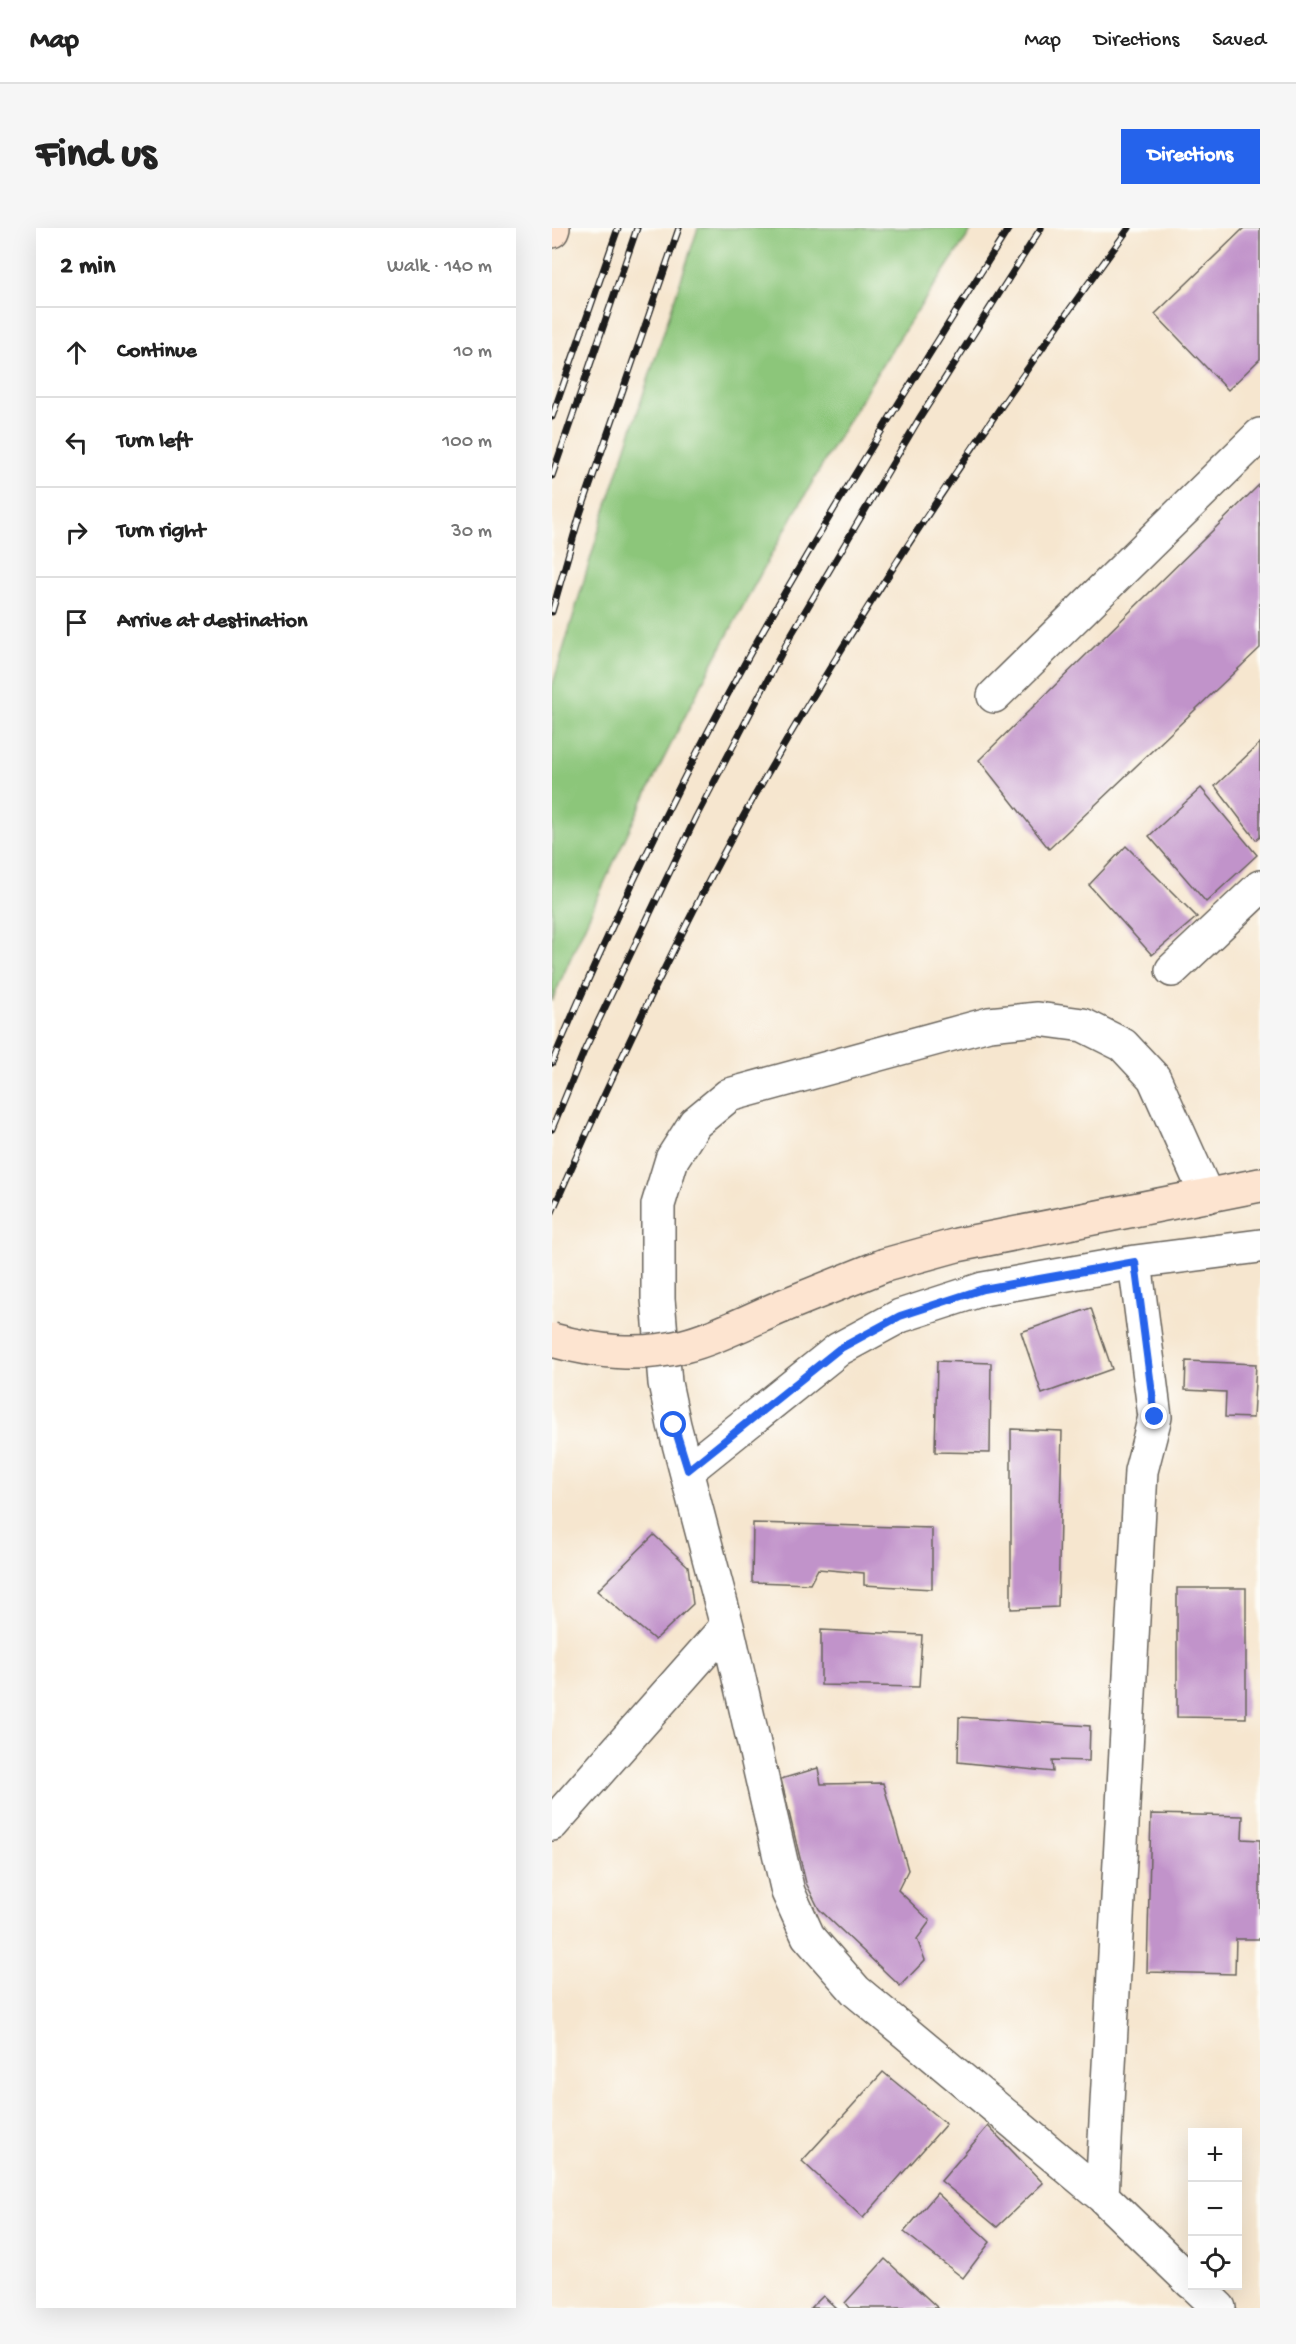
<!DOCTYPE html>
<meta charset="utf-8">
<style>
body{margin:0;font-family:"Gochi Hand",sans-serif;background:#f6f6f6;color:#222}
.controls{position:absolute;right:18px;bottom:18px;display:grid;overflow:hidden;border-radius:0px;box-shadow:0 6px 24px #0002}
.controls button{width:54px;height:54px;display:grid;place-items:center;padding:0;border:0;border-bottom:2px solid #e0e0e0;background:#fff;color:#222;font:30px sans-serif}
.stop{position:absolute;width:18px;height:18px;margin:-14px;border:4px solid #2563eb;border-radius:50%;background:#fff}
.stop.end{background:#2563eb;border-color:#fff;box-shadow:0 2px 6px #0008}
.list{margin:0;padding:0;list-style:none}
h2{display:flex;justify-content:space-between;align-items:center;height:78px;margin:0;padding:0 24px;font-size:26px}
h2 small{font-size:20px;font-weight:400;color:#767676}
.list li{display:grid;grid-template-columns:39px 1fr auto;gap:18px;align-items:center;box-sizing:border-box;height:90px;padding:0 24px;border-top:2px solid #e0e0e0}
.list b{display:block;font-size:22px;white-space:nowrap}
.list em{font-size:20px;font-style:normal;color:#767676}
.icon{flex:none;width:33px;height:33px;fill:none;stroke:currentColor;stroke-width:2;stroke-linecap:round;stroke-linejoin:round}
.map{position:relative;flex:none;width:708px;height:2080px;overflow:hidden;border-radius:0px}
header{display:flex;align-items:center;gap:36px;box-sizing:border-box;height:84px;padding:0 30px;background:#fff;border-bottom:2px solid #e0e0e0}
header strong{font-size:28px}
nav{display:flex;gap:33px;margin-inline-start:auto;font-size:21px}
.intro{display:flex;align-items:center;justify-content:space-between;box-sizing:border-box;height:144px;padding:0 36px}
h1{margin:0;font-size:42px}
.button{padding:15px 27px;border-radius:0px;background:#2563eb;color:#fff;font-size:21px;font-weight:700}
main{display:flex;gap:36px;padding:0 36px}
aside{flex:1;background:#fff;border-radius:0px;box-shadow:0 6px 24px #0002}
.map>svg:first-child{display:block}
.green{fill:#8cc67a;stroke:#54714b;stroke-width:1.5}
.building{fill:#c193ca}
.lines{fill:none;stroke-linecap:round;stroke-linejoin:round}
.street-casing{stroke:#68635b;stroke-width:36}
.secondary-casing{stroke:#68635b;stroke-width:36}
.street{stroke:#fff;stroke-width:33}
.secondary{stroke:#fde4d0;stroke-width:33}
.rail-casing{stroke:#1c1c1c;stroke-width:7}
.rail{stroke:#fdfcf7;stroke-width:4.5;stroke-dasharray:14;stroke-linecap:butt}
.secondary-bridge-casing{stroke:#68635b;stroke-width:36;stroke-linecap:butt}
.secondary-bridge{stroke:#fde4d0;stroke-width:33}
.route{stroke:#2563eb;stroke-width:8}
</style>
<header>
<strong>Map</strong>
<nav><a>Map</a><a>Directions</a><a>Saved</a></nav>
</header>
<div class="intro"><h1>Find us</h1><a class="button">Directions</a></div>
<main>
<aside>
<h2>2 min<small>Walk · 140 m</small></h2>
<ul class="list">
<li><svg class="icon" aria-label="ahead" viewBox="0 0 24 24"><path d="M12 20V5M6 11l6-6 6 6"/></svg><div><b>Continue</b></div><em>10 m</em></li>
<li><svg class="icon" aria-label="left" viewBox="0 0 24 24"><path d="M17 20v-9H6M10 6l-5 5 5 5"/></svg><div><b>Turn left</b></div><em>100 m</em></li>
<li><svg class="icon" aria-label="right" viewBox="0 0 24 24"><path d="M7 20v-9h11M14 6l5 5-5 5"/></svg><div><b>Turn right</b></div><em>30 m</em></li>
<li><svg class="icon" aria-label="arrive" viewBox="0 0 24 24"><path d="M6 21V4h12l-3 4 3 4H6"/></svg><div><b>Arrive at destination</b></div></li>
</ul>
</aside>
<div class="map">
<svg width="708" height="2080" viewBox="0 0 708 2080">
<rect width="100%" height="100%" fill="#fdfcf7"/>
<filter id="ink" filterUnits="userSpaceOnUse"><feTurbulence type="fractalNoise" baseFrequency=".0167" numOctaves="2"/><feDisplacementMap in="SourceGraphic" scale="12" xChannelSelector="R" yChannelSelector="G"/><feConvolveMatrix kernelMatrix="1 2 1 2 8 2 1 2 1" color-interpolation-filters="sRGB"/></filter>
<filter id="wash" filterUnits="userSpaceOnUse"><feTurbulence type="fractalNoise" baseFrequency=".008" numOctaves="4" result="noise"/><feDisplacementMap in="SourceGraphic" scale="24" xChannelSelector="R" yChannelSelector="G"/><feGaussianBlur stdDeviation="1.35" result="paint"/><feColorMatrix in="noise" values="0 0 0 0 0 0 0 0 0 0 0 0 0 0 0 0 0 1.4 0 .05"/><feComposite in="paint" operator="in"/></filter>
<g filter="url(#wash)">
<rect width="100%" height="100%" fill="#f6e6cf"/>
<path class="green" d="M146,0h275c-36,54 -74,108 -107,163 -118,196 -225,400 -314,610v-314l50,-167z"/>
<g id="blocks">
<path class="building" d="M692,0h16v131l-32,31 -73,-76z
M708,256v164l-211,201 -70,-89z
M708,515v94l-4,3 -41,-54z
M649,560l56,67 -51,47 -57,-66z
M574,618l71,71 -45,38 -63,-70z
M539,1080l21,61 -70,25 -21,-62z
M385,1133l54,2 -1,90 -55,-1z
M634,1133l70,3 -3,54 -28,-1 1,-25 -41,-2z
M459,1201l51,2 -4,176 -47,2z
M201,1295l179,5v61l-68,-4v-12l-46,-4 -8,15 -58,-2z
M102,1307l34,31 5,38 -38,36 -58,-49z
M625,1360h69v130l-69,-1z
M269,1402l101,5 -3,52 -98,-2z
M407,1489l131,9 -1,35 -37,-1 1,12 -95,-10z
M266,1540l3,16 62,-1 25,87 -10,20 32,31 -13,18 8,21 -25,26 -81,-77 -13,-26 -25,-104z
M599,1586l92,2 -1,23 18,1v99h-24l-1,35 -88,-2z
M331,1844l63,52 -83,94 -61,-57z
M436,1898l55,57 -46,44 -56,-46z
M385,1965l53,49 -27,36 -59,-46z
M333,2031l53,49h-89l-4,-5z
M271,2068l13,12h-25z"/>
</g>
</g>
<g filter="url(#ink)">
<use href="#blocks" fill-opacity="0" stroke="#68635b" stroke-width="1.5"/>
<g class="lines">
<g class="street-casing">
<path id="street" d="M442,468l266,-261
M620,742l88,-83
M136,1242l151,-121 61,-33 83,-27 152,-27 125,-16
M0,1596l175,-198
M550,1968l39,-725 14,-54 -20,-155
M640,2055l-90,-87 -246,-205 -48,-55 -20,-44 -61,-266 -53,-201 -9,-42 -7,-84v-94l14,-46 23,-36 34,-28 260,-71 49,-5 45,6 40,20 31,33 53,118
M644,2058l23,22"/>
</g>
<g class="secondary-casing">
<path id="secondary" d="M0,3l1,-3
M231,1078l102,-41 72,-20 303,-60"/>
</g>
<use href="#street" class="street"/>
<use href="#secondary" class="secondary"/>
<g class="rail-casing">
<path id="rail" d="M0,189l66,-189
M0,248l85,-248
M0,384l28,-98 99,-286
M0,835c64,-151 136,-301 217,-443 76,-133 158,-263 240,-392
M0,901l33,-80 111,-232 95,-182 128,-216 122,-191
M0,984c61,-140 127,-280 201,-413 112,-199 241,-388 376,-571"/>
</g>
<use href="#rail" class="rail"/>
<g class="secondary-bridge-casing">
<path id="secondary-bridge" d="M0,1112c45,12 86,17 132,6 30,-7 70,-28 99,-40"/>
</g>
<use href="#secondary-bridge" class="secondary-bridge"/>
</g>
</g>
<g class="lines" filter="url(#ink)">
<path class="route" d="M122,1197l14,45 151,-121 61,-33 83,-27 152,-27 20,155"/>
</g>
</svg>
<div class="controls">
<button>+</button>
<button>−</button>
<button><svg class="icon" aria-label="locate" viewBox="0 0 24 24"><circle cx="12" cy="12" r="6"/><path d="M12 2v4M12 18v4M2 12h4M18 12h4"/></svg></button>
</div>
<div class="stop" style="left:122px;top:1197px"></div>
<div class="stop end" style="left:603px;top:1189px"></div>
</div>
</main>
